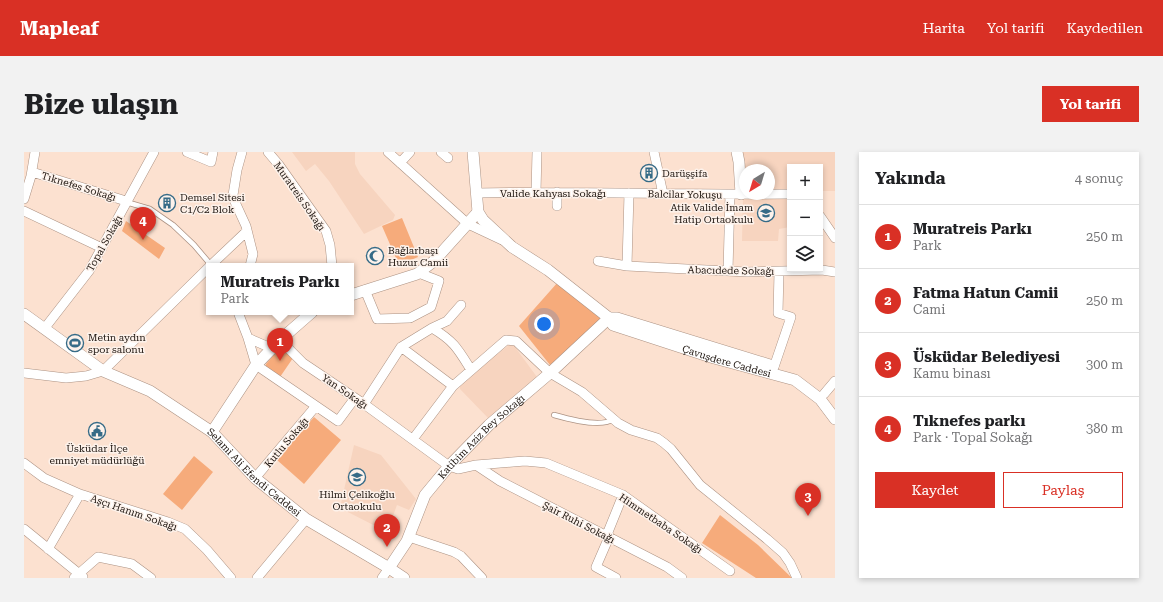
<!DOCTYPE html>
<html lang="tr">
<meta charset="utf-8">
<style>
body{margin:0;font-family:"Roboto Serif",serif;background:#f2f2f2;color:#202124}
.controls{position:absolute;right:12px;top:12px;display:grid;overflow:hidden;border-radius:0px;box-shadow:0 2px 6px #0003}
.controls button{width:36px;height:36px;display:grid;place-items:center;padding:0;border:0;border-bottom:1px solid #e0e0e0;background:#fff;color:#202124;font:20px sans-serif}
.compass{position:absolute;left:715px;top:12px;width:36px;height:36px;border-radius:50%;background:#fff;box-shadow:0 2px 6px #0003;rotate:218deg}
.you{position:absolute;left:520px;top:172px;width:14px;height:14px;margin:-10px;border:3px solid #fff;border-radius:50%;background:#1a73e8;box-shadow:0 0 0 6px #1a73e833}
.badge{display:grid;place-items:center;width:26px;height:26px;border-radius:50%;background:#d93025;color:#fff;font-size:13px;font-weight:700}
.pin{position:absolute;translate:-50% -33px;filter:drop-shadow(0 1px 2px #0008)}
.pin::after{content:'';position:absolute;top:21px;width:14px;height:12px;background:inherit;clip-path:polygon(0 0,100% 0,50% 100%)}
.popup{position:absolute;left:182px;top:111px;width:148px;height:52px;box-sizing:border-box;display:grid;place-content:center;border-radius:0px;background:#fff;filter:drop-shadow(0 1px 3px #0005);font-size:13px;white-space:nowrap;color:#757577}
.popup b{font-size:15px;color:#202124}
.popup::after{content:'';position:absolute;left:50%;top:100%;margin-left:-8px;border:8px solid transparent;border-top-color:#fff}
.list{margin:0;padding:0;list-style:none}
h2{display:flex;justify-content:space-between;align-items:center;height:52px;margin:0;padding:0 16px;font-size:17px}
h2 small{font-size:13px;font-weight:400;color:#757577}
.list li{display:grid;grid-template-columns:26px 1fr auto;gap:12px;align-items:center;box-sizing:border-box;height:64px;padding:0 16px;border-top:1px solid #e0e0e0}
.list b{display:block;font-size:15px;white-space:nowrap}
.list p{margin:0;font-size:13px;white-space:nowrap;color:#757577}
.list em{font-size:13px;font-style:normal;color:#757577}
.actions{display:flex;gap:8px;padding:12px 16px}
.actions a{flex:1;padding:9px 0;border:1px solid #d93025;border-radius:0px;text-align:center;font-size:14px;color:#d93025}
.actions .main{background:#d93025;color:#fff}
.icon{flex:none;width:22px;height:22px;fill:none;stroke:currentColor;stroke-width:2;stroke-linecap:round;stroke-linejoin:round}
.map{position:relative;flex:none;width:811px;height:426px;overflow:hidden;border-radius:0px}
header{display:flex;align-items:center;gap:24px;box-sizing:border-box;height:56px;padding:0 20px;background:#d93025;color:#fff}
header strong{font-size:19px}
nav{display:flex;gap:22px;margin-inline-start:auto;font-size:14px}
.intro{display:flex;align-items:center;justify-content:space-between;box-sizing:border-box;height:96px;padding:0 24px}
h1{margin:0;font-size:28px}
.button{padding:10px 18px;border-radius:0px;background:#d93025;color:#fff;font-size:14px;font-weight:700}
main{display:flex;gap:24px;padding:0 24px}
aside{flex:1;background:#fff;border-radius:0px;box-shadow:0 2px 6px #0003}
.map>svg:first-child{display:block}
.built{fill:#f7d4bf}
.green{fill:#f6ab7b}
.lines{fill:none;stroke-linecap:round;stroke-linejoin:round}
.service-casing{stroke:#ac9283;stroke-width:6}
.minor-casing{stroke:#ac9283;stroke-width:10}
.tertiary-casing{stroke:#ac9283;stroke-width:12}
.service{stroke:#fff;stroke-width:4.5}
.minor{stroke:#fff;stroke-width:9}
.tertiary{stroke:#fff;stroke-width:11}
.labels{text-anchor:middle;stroke-width:3;stroke-linejoin:round;paint-order:stroke}
.poi-label{font-size:10px;fill:#1d140e;stroke:#fdf2eb;text-anchor:start}
.street-label{font-size:10px;fill:#1d140e;stroke:#fdf2eb}
</style>
<header>
<strong>Mapleaf</strong>
<nav><a>Harita</a><a>Yol tarifi</a><a>Kaydedilen</a></nav>
</header>
<div class="intro"><h1>Bize ulaşın</h1><a class="button">Yol tarifi</a></div>
<main>
<div class="map">
<svg width="811" height="426" viewBox="0 0 811 426">
<rect width="100%" height="100%" fill="#fce1d0"/>
<path class="built" d="M268,0h63v12l5,10 35,41 -2,5 -29,14 -35,-53 -14,-17 -9,7z
M717,0h94v39h-15v-24h-30v24l-21,-1v-20h-23z
M766,46v29l-11,2 -1,12h-36l1,-42z
M488,191l25,34 -48,42 -29,-30v-3l20,-19z
M330,293l27,10 35,44 -7,11 -12,-5 -10,27 -47,-24z"/>
<path class="green" d="M378,66l16,39 -19,8 -17,-39z
M102,69l39,27 -6,11 -37,-28z
M534,130l45,39 -53,44 -31,-39z
M256,196l13,10 -13,19 -14,-9v-4z
M290,265l27,23 -37,44 -27,-24z
M170,304l19,16 -31,38 -19,-16z
M696,363l38,30 34,33h-36l-54,-35z"/>
<g class="lines">
<g class="service-casing">
<path id="service" d="M102,50l24,7 23,16 21,20 17,20
M530,263c14,4 48,13 59,4"/>
</g>
<g class="minor-casing">
<path id="minor" d="M163,0l24,10 2,-10
M218,0l-5,18 -4,25 2,7 11,24 7,28 -3,12
M244,0l11,13 47,66 4,14 2,21
M364,0l80,72 34,16
M417,0l7,6
M630,0l9,42
M376,11l10,-11
M8,20l94,29
M512,40l1,-40
M453,41c104,-2 209,2 313,1
M0,47l7,-23 4,-24
M533,54v-14
M0,59l78,37
M796,64l15,22
M574,109l29,5 120,6 75,-2 13,2
M186,114l37,-35
M603,114l2,-73
M704,119l2,-76
M341,138l12,29 33,-1 21,-11 8,-26 -20,-8
M214,160l10,26 8,27 82,56 17,-23
M408,176c22,13 26,21 39,42
M20,177l45,-58 65,-119
M224,186l23,10
M256,188l23,23 61,41 85,62 9,3 18,-4 49,-4 21,2 77,32 107,76
M377,195l52,39 53,-46 10,1 34,32 32,19 36,31 13,7 26,8 7,5 7,6 29,36 67,54 16,14 7,10 7,15
M750,215l17,-50 -13,-4 1,-41
M0,221l42,5 20,-2 17,-5 106,-104
M800,242l11,-13
M340,252l37,-57 31,-19 15,-7 14,-16
M389,287l40,-53
M0,311l20,15 36,16 88,28 17,7 22,21 24,28
M452,313l24,16 167,86 15,11
M231,326l61,-72
M0,377l59,48
M385,385l45,15 7,4 21,22
M24,397l32,-55
M50,426l24,-21 34,7 19,14
M233,426l49,-59
M358,426l7,-10
M592,426l-20,-11 13,-30 -1,-5 15,-37"/>
</g>
<g class="tertiary-casing">
<g id="tertiary">
<path id="s1" d="M449,0l5,60 5,8 29,27 36,23 61,48 4,7 101,33 81,22 25,19 15,20"/>
<path d="M713,0l2,10 2,32"/>
<path d="M327,143l66,-21 17,-13 44,-49"/>
<path id="s2" d="M0,162l79,57 47,20 62,41 43,46 51,41 83,49 15,10"/>
<path d="M585,166h8l156,48"/>
<path d="M188,280l44,-67 24,-25 32,-28"/>
<path id="s3" d="M365,416l18,-27 18,-46 24,-29 40,-41 61,-52 59,-55"/>
</g>
</g>
<use href="#service" class="service"/>
<use href="#minor" class="minor"/>
<use href="#tertiary" class="tertiary"/>
</g>
<defs>
<g id="building-ring" transform="scale(0.9)"><circle r="9.5" fill="#fdf2eb" stroke="#366b87" stroke-width="1.5"/><path d="M-4-6H4V6H1V3H-1V6H-4ZM-2.5-4.3h1.7v1.8h-1.7ZM.8-4.3h1.7v1.8H.8ZM-2.5-1h1.7V.8h-1.7ZM.8-1h1.7V.8H.8Z" fill="#366b87"/></g>
<g id="school-ring" transform="scale(0.9)"><circle r="9.5" fill="#fdf2eb" stroke="#366b87" stroke-width="1.5"/><path d="M0-5L7-2L0 1L-7-2ZM-4 1L0 2.5L4 1V4Q0 6-4 4Z" fill="#366b87"/></g>
<g id="mosque-ring" transform="scale(0.9)"><circle r="9.5" fill="#fdf2eb" stroke="#366b87" stroke-width="1.5"/><path d="M3.5-4.9A6 6 0 1 0 3.5 4.9A5 5 0 1 1 3.5-4.9Z" fill="#366b87"/></g>
<g id="stadium-ring" transform="scale(0.9)"><circle r="9.5" fill="#fdf2eb" stroke="#366b87" stroke-width="1.5"/><path d="M0-5a6.5 5 0 1 0 0 10a6.5 5 0 1 0 0-10ZM-3.5-1.8h7v3.6h-7Z" fill="#366b87"/></g>
<g id="civic-ring" transform="scale(0.9)"><circle r="9.5" fill="#fdf2eb" stroke="#366b87" stroke-width="1.5"/><path d="M-.6-6.5H3V-4.5H.6V-3L4-1V1h2V6H-6V1h2V-1L-.6-3ZM-1.2 2.5V6h2.4V2.5Z" fill="#366b87"/></g>
</defs>
<g fill-rule="evenodd">
<use href="#building-ring" x="625" y="21"/>
<use href="#building-ring" x="143" y="51"/>
<use href="#school-ring" x="742" y="61"/>
<use href="#mosque-ring" x="351" y="104"/>
<use href="#stadium-ring" x="51" y="191"/>
<use href="#civic-ring" x="73" y="279"/>
<use href="#school-ring" x="333" y="325"/>
</g>
<g class="labels">
<g class="poi-label">
<text x="638" y="25">Darüşşifa</text>
<text x="156" y="49">Demsel Sitesi<tspan x="156" dy="12">C1/C2 Blok</tspan></text>
<text x="729" y="59" text-anchor="end">Atik Valide İmam<tspan x="729" dy="12">Hatip Ortaokulu</tspan></text>
<text x="364" y="102">Bağlarbaşı<tspan x="364" dy="12">Huzur Camii</tspan></text>
<text x="64" y="189">Metin aydın<tspan x="64" dy="12">spor salonu</tspan></text>
<text x="73" y="300" text-anchor="middle">Üsküdar İlçe<tspan x="73" dy="12">emniyet müdürlüğü</tspan></text>
<text x="333" y="346" text-anchor="middle">Hilmi Çelikoğlu<tspan x="333" dy="12">Ortaokulu</tspan></text>
</g>
<g class="street-label">
<text transform="translate(55 34) rotate(17)" y="4">Tıknefes Sokağı</text>
<text x="529" y="45">Valide Kahyası Sokağı</text>
<text transform="translate(661 42) rotate(1)" y="4">Balcilar Yokuşu</text>
<text transform="translate(276 44) rotate(55)" y="4">Muratreis Sokağı</text>
<text transform="translate(80 91) rotate(-61)" y="4">Topal Sokağı</text>
<text transform="translate(707 118) rotate(1)" y="4">Abacıdede Sokağı</text>
<text dy="4" stroke="none"><textPath href="#s1" startOffset="357">Çavuşdere Caddesi</textPath></text>
<text transform="translate(321 239) rotate(34)" y="4">Yan Sokağı</text>
<text dy="4" stroke="none"><textPath href="#s3" startOffset="163">Katibim Aziz Bey Sokağı</textPath></text>
<text transform="translate(262 290) rotate(-50)" y="4">Kutlu Sokağı</text>
<text dy="4" stroke="none"><textPath href="#s2" startOffset="281">Selami Ali Efendi Caddesi</textPath></text>
<text transform="translate(110 360) rotate(19)" y="4">Aşçı Hanım Sokağı</text>
<text transform="translate(555 370) rotate(27)" y="4">Şair Ruhi Sokağı</text>
<text transform="translate(637 371) rotate(34)" y="4">Himmetbaba Sokağı</text>
</g>
</g>
</svg>
<div class="controls">
<button>+</button>
<button>−</button>
<button><svg class="icon" aria-label="layers" viewBox="0 0 24 24"><path d="M12 4l9 5-9 5-9-5zM3 14l9 5 9-5"/></svg></button>
</div>
<svg class="compass" viewBox="-18 -18 36 36"><path d="M0-13l5 13h-10z" fill="#e53935"/><path d="M0 13l5-13h-10z" fill="#757577"/></svg>
<div class="you"></div>
<div class="pin badge" style="left:256px;top:209px">1</div>
<div class="popup"><b>Muratreis Parkı</b>Park</div>
<div class="pin badge" style="left:363px;top:395px">2</div>
<div class="pin badge" style="left:784px;top:364px">3</div>
<div class="pin badge" style="left:119px;top:88px">4</div>
</div>
<aside>
<h2>Yakında<small>4 sonuç</small></h2>
<ul class="list">
<li><span class="badge">1</span><div><b>Muratreis Parkı</b><p>Park</p></div><em>250 m</em></li>
<li><span class="badge">2</span><div><b>Fatma Hatun Camii</b><p>Cami</p></div><em>250 m</em></li>
<li><span class="badge">3</span><div><b>Üsküdar Belediyesi</b><p>Kamu binası</p></div><em>300 m</em></li>
<li><span class="badge">4</span><div><b>Tıknefes parkı</b><p>Park · Topal Sokağı</p></div><em>380 m</em></li>
</ul>
<div class="actions"><a class="main">Kaydet</a><a>Paylaş</a></div>
</aside>
</main>
